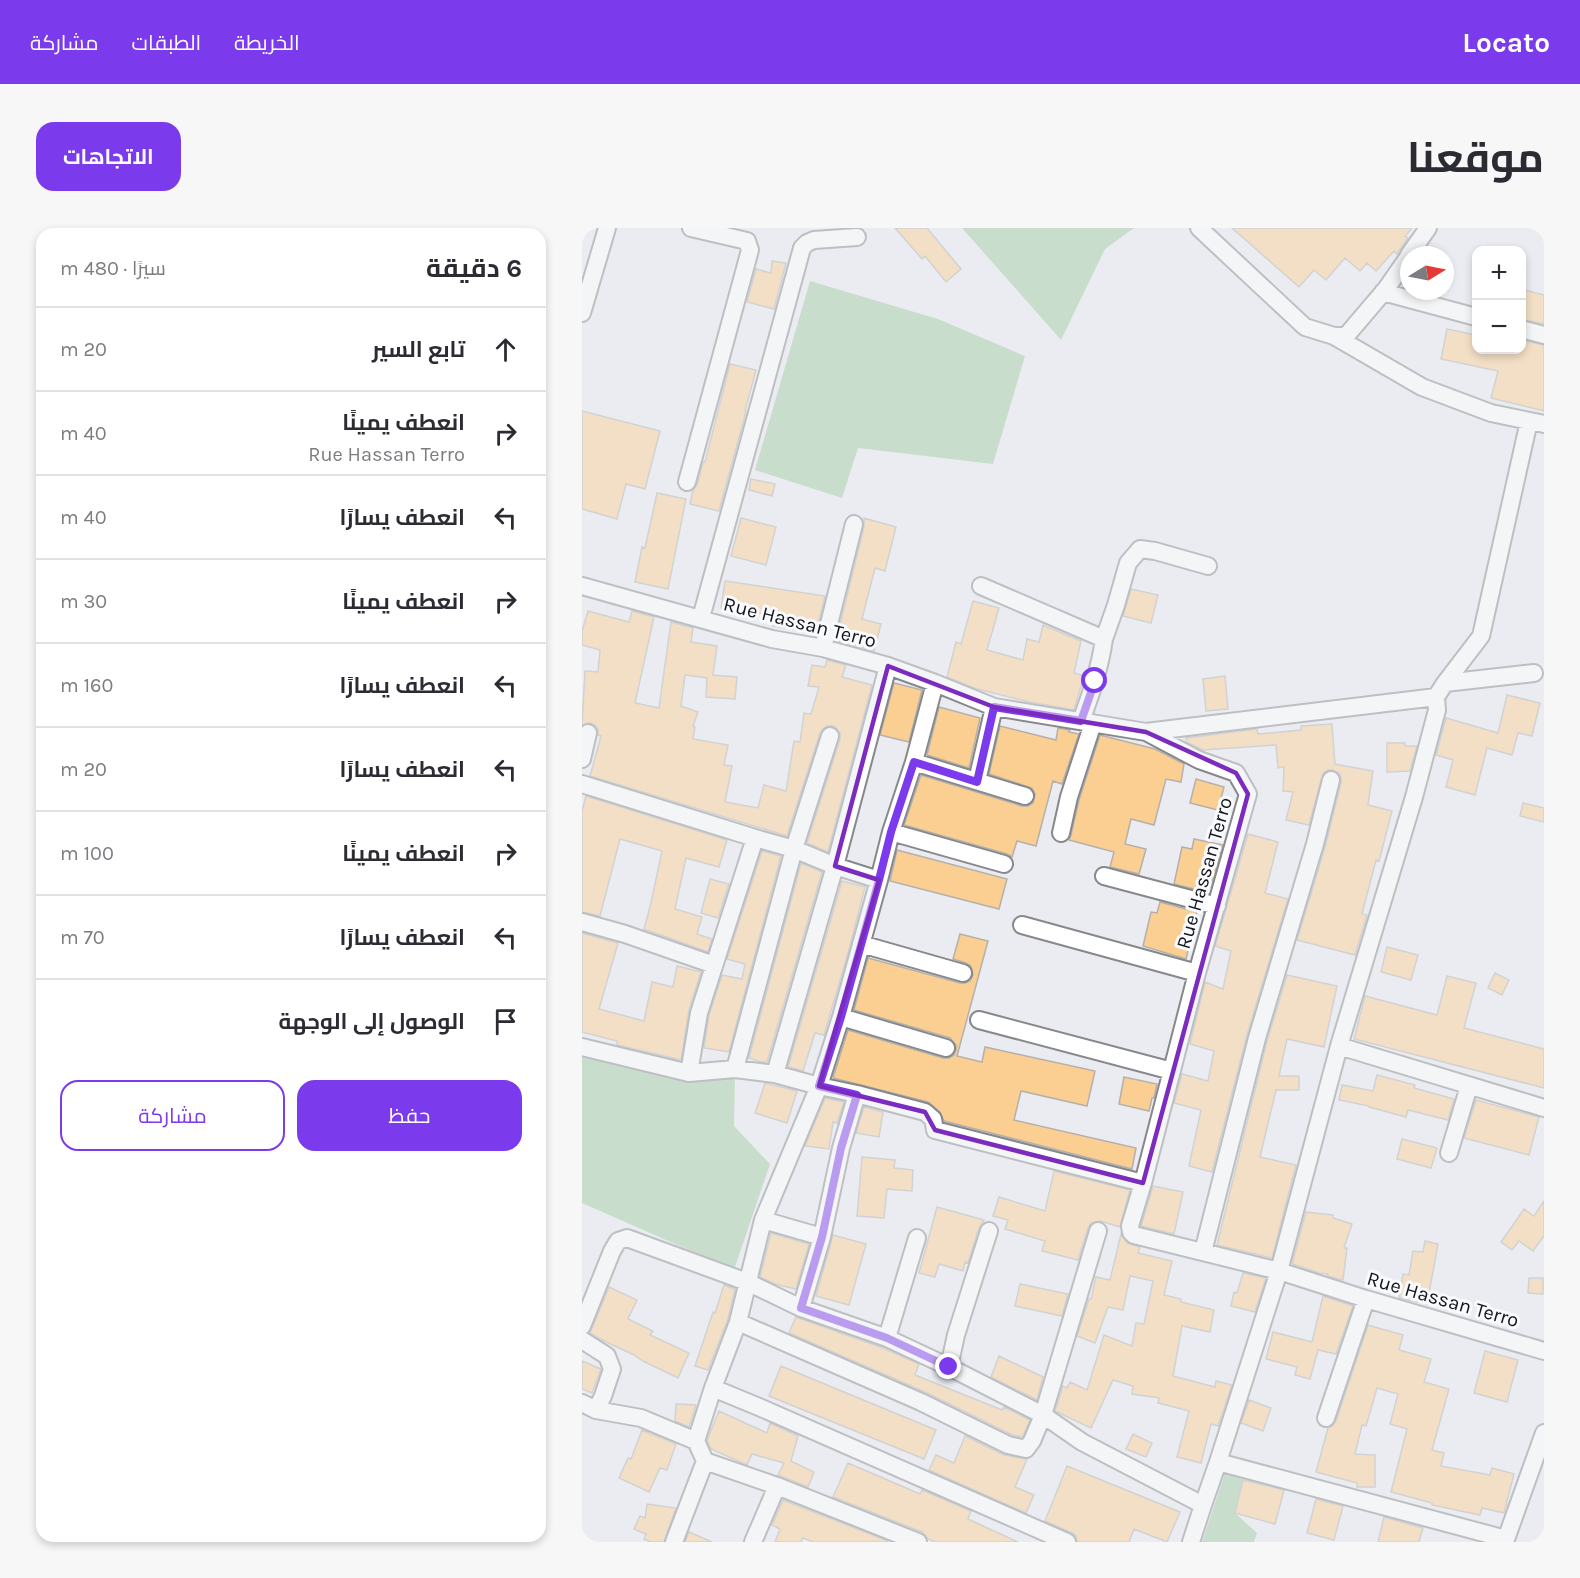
<!DOCTYPE html>
<html lang="ar">
<meta charset="utf-8">
<style>
body{margin:0;font-family:Karla,Cairo,sans-serif;background:#f7f7f7;color:#2b2b33;direction:rtl}
.controls{position:absolute;right:18px;top:18px;display:grid;overflow:hidden;border-radius:12px;box-shadow:0 3px 9px #0003}
.controls button{width:54px;height:54px;display:grid;place-items:center;padding:0;border:0;border-bottom:2px solid #e1e1e2;background:#fff;color:#2b2b33;font:30px sans-serif}
.compass{position:absolute;left:818px;top:18px;width:54px;height:54px;border-radius:50%;background:#fff;box-shadow:0 3px 9px #0003;rotate:80deg}
.stop{position:absolute;width:18px;height:18px;margin:-14px;border:4px solid #7c3aed;border-radius:50%;background:#fff}
.stop.end{background:#7c3aed;border-color:#fff;box-shadow:0 2px 6px #0008}
.list{margin:0;padding:0;list-style:none}
h2{display:flex;justify-content:space-between;align-items:center;height:78px;margin:0;padding:0 24px;font-size:26px}
h2 small{font-size:20px;font-weight:400;color:#7c7c81}
.list li{display:grid;grid-template-columns:39px 1fr auto;gap:18px;align-items:center;box-sizing:border-box;height:84px;padding:0 24px;border-top:2px solid #e1e1e2}
.list b{display:block;font-size:22px;white-space:nowrap}
.list p{margin:0;font-size:20px;white-space:nowrap;color:#7c7c81}
.list em{font-size:20px;font-style:normal;color:#7c7c81}
.actions{display:flex;gap:12px;padding:18px 24px}
.actions a{flex:1;padding:14px 0;border:2px solid #7c3aed;border-radius:18px;text-align:center;font-size:21px;color:#7c3aed}
.actions .main{background:#7c3aed;color:#fff}
.icon{flex:none;width:33px;height:33px;fill:none;stroke:currentColor;stroke-width:2;stroke-linecap:round;stroke-linejoin:round}
.map{position:relative;flex:none;width:962px;height:1314px;overflow:hidden;direction:ltr;border-radius:18px}
header{display:flex;align-items:center;gap:36px;box-sizing:border-box;height:84px;padding:0 30px;background:#7c3aed;color:#fff}
header strong{font-size:28px}
nav{display:flex;gap:33px;margin-inline-start:auto;font-size:21px}
.intro{display:flex;align-items:center;justify-content:space-between;box-sizing:border-box;height:144px;padding:0 36px}
h1{margin:0;font-size:42px}
.button{padding:15px 27px;border-radius:18px;background:#7c3aed;color:#fff;font-size:21px;font-weight:700}
main{display:flex;gap:36px;padding:0 36px}
aside{flex:1;background:#fff;border-radius:18px;box-shadow:0 3px 9px #0003}
.map>svg:first-child{display:block}
.green{fill:#a1caa0}
.building{fill:#fbce91;stroke:#b4b1ad;stroke-width:1.5}
.lines{fill:none;stroke-linecap:round;stroke-linejoin:round}
.minor-casing{stroke:#87888c;stroke-width:20}
.minor{stroke:#fff;stroke-width:16}
.route{stroke:#7c3aed;stroke-width:8}
.marked{fill:none;stroke:#7b2cbf;stroke-width:4.5;stroke-linejoin:round}
.labels{text-anchor:middle;stroke-width:6;stroke-linejoin:round;paint-order:stroke}
.street-label{font-size:20px;fill:#151618;stroke:#f8fafe}
</style>
<header>
<strong>Locato</strong>
<nav><a>الخريطة</a><a>الطبقات</a><a>مشاركة</a></nav>
</header>
<div class="intro"><h1>موقعنا</h1><a class="button">الاتجاهات</a></div>
<main>
<div class="map">
<svg width="962" height="1314" viewBox="0 0 962 1314">
<rect width="100%" height="100%" fill="#ebecf1"/>
<path class="green" d="M380,0h172l-29,21 -44,91z
M228,53l128,38 87,37 -32,108 -135,-16 -16,50 -87,-28z
M0,814l89,21 64,10 -1,53 36,38 -36,106 -152,-67z
M643,1245l20,3 -10,37 22,20 -3,9h-52z"/>
<path class="building" d="M313,0h32l34,41 -15,13 -21,-26 -3,3z
M650,0h180l-7,8 3,2 -11,16 -3,-3 -18,20 -9,-8 -7,8 -15,-13 -19,22 -12,-10 -15,17z
M190,33l14,2 -12,46 -27,-7 9,-33 15,4z
M939,61l23,6v29l-23,-5z
M865,101l29,6v15h45v-10l23,5v66l-53,-13 7,-27 -57,-12z
M148,136l26,6 -11,41 1,1 -27,99 -29,-7 3,-14 4,-5 6,-23h2z
M0,183l78,20 -15,58 -19,-5 -9,35 -35,-10z
M169,251l24,5 -3,12 -23,-6z
M75,265l29,6 -18,90 -33,-7 7,-35 3,1z
M159,290l35,9 -10,38 -35,-9z
M282,290l32,9 -11,44 -10,-3 -13,51 19,5 -7,27 -38,-10 28,-114z
M143,353l100,15 -9,37 -4,-1v-2l-1,2 -38,-6 1,-11 -53,-7z
M549,361l27,6 -7,28 -28,-7z
M391,373l26,7 -12,42 36,10 4,-21 12,3 4,-17 38,16 -7,32 10,3 -10,34 -45,-8 -55,-14 -27,-11 9,-35 5,2z
M6,383l41,11 3,-11 22,6 -19,86 24,5 12,-86 22,6 -2,14 26,4 -4,29 24,2 -2,22 -29,-2 1,-19 -22,-3 -4,31 17,6 -5,14 2,1 -2,12 35,6 -4,20 8,1 -7,36 33,6 6,-23 22,6 8,-50 6,1 4,-29 7,1 8,-27 -11,-1 4,-21 13,2 2,-7 19,5 -4,12 30,8 -44,167 -21,-9 33,-104v-6l-6,-7h-7l-4,3 -3,4 -33,103 -197,-60 11,-40 -3,-1v-6l-3,-4 -5,-2 -8,2 3,-54 13,1 2,-22 -18,-5v-14z
M643,448l3,33 -22,2 -3,-32z
M312,455l28,7 -13,52 -29,-7z
M925,467l33,8 -8,33 -14,-3 -6,22 -25,-7 -12,47 -29,-8 7,-27 -17,-5 10,-37 52,15z
M357,479l41,11 -11,50 -42,-13z
M750,496l3,40 38,7 -5,34 24,6 -13,50 -3,-1 -14,54 5,1 -12,40 -58,-15 28,-93 16,-64v-5l-2,-5 -6,-3h-5l-5,3 -14,52 -23,-5 7,-28 -10,-1 1,-24 -6,1 -2,-23 -73,5 -17,-8v-4l71,-9 1,5 43,-4v-4z
M418,498l56,14 2,-12 12,2 -1,2 10,2 -17,50 -9,-3 -17,65 -19,-5 -5,16 -5,-3 -103,-29 17,-50 101,31h6l5,-3 2,-9 -3,-6 -43,-14z
M518,507l55,14 29,15 -3,18 -15,-3 -12,46 -23,-6 -6,25 21,5 -7,25 -29,-7 4,-15 -45,-12 2,-5 8,-35z
M805,515h18v3h12l-7,25 -23,1z
M614,551l28,8 -6,23 -28,-7z
M4,568l141,44 -8,27 -33,-9 -11,51 27,8 -5,17 15,5 -4,13 -64,-23 7,-26 11,-52 -42,-12 -20,77 -18,-4v-101z
M941,575l21,5v14l-24,-6z
M666,606l30,8 -13,51 23,6 -41,136 -35,137 -23,-6 12,-56 -27,-7 8,-29 26,7 6,-30 -24,-7 15,-62 18,7 8,-38 -16,-5z
M612,611l29,6 -12,42 -8,-1 -1,5 -28,-7 8,-37 10,2z
M315,622l110,29 -8,30 -109,-28z
M180,623l19,5 -52,196 -25,-4 5,-33 13,-40 20,4 3,-15 -18,-5z
M219,635l21,9 -55,190h-6l-12,-4z
M128,651l19,5 -11,34 -17,-5z
M260,653l23,6 -17,66 -24,82 -9,-2 -12,38 -15,-4z
M578,674l37,10 -11,47 -43,-13 8,-34 6,1z
M0,705l36,10 -19,66 45,12 8,-39 21,5 4,-21 24,6 -12,38 -8,50 -64,-15v-4l-35,-9z
M378,706l28,7 -31,115 25,6 3,-15 110,24 -8,35 -66,-15 -7,29 122,28 -4,21 -188,-48 -4,-9 -12,-10 -95,-24 15,-48 95,28h6l5,-3 2,-5v-5l-6,-7 -96,-28 14,-52 92,25h5l5,-2 3,-6 -2,-9 -5,-3 -13,-4z
M805,719l31,8 -7,25 -30,-8z
M913,745l14,7 -7,15 -14,-7z
M705,747l50,11 -13,61 -37,-8 -8,37h20v14h-23l-16,67 36,8 -24,93 -55,-13 50,-204z
M865,748l29,7 -12,45 80,21v39l-190,-49 11,-43 72,19z
M795,847l38,10 -1,3 40,11 -6,21 -40,-10 -2,7 -37,-10v-1l-30,-6 3,-15 31,6z
M542,849l33,7 -3,14h-2l-3,13 -30,-7z
M183,855l32,8 -10,32 -32,-10z
M243,870l19,4 -7,21 -4,-1 -4,27 -24,-3z
M894,872l63,17 -10,38 -65,-17z
M282,879l19,5 -4,25 -23,-4z
M820,911l35,9 -6,20 -34,-9z
M280,929l33,3 -1,8 19,2 -1,21 -25,-2 -3,29 -27,-2z
M472,943l76,19 -10,37 -20,-6 -9,2 -3,5 -10,32 -36,-9 3,-10 -40,-12 3,-9 -15,-4 6,-19 46,14z
M571,958l30,6 -9,42 -33,-8z
M962,973v35l-11,15 -14,-10 -7,9 -11,-8 23,-33 10,7z
M355,979l47,13 -5,8 -11,35 -3,-1 -2,9 -24,-7 -4,13 -16,-4z
M724,984l27,3v3l19,6 -8,24h3l-4,32 -16,-4 1,-2 -9,-1 -27,-9z
M189,1005l38,11 -13,45 -21,-5 -15,-7z
M539,1006l6,9 13,4 -2,6 34,8 -8,34 17,4v3l33,8 -4,22 -28,-6 -9,50 42,11 1,-6 16,4 -14,41 -7,-2 -10,39 -24,-6 12,-46 -31,-8 1,-5 -27,-4 1,-8 -20,-6 -22,48 -36,-17 8,-25 4,2 3,-6 17,8 17,-55 28,11 4,-23 8,1 9,-43 -23,-5 -7,34 -15,-3 -13,36 -18,-7 12,-37h2l5,-22 14,3z
M251,1007l33,9 -17,61 -33,-9z
M843,1013l13,3 -11,60 -28,-6 4,-24 6,1 4,-24 10,1z
M661,1045l23,5 -11,34 -24,-6 3,-14 3,1z
M947,1050h14v16l-15,-1z
M438,1056l48,10 -6,22 -47,-10z
M142,1057l11,4 -7,30 -20,51 -13,-4 18,-54 2,1z
M27,1059l28,13 -9,19 25,12 -3,4 39,18 -11,25 -35,-17 -9,-6 -32,-15 -12,-7z
M741,1068l30,10 -17,48 -18,-4 -8,29 -15,-4 2,-8 -31,-8 7,-27 39,10z
M214,1089l87,31 36,16 -4,11 87,35 2,-3 26,13 -7,16 -1,1 -10,-2 -87,-43 -136,-59z
M786,1097l35,10 -4,15 32,9 -7,23 25,7 -17,61 12,3 -3,13 49,9 2,-7 22,6 -10,39 -22,-5 -2,7 -48,-10v-2l-41,-11 16,-63 -17,-5 8,-30 -21,-6 -11,38 -4,-1 -7,29 20,1v32h-18v-4l-41,-11 12,-44 4,-2 4,-5z
M903,1123l33,9 -11,42 -33,-9z
M417,1128l44,21 -6,23 -46,-23z
M0,1133l19,8 -9,24 -10,-4z
M199,1138l155,64 -12,29 -155,-63z
M667,1172l22,8 -8,23 -22,-8z
M94,1176l20,1 -7,22 -14,-6z
M137,1183l48,22 3,-10 28,13 -7,25 23,11 -6,15 -30,-12 6,-12 -32,-9 -5,11 -36,-16 -4,-9z
M60,1202l34,14 -9,26 -7,-2 -11,24 -30,-14 9,-20 3,1z
M551,1206l19,9 -6,14 -20,-8z
M383,1208l39,19 23,4 -12,28 19,8 -8,18 -97,-43 7,-15 18,8z
M266,1235l72,31 2,-4 49,21 -3,8 50,23h-83l-7,-3 -6,-7 -89,-35z
M485,1238l113,46 -13,30 -33,-13 -5,13h-52l-1,-6 -4,-3 -27,-12z
M661,1252l41,10 -9,34 -40,-11z
M734,1271l27,7 -9,34 -27,-7z
M201,1272l105,41 -1,1h-74l-10,-4 -2,4h-26l5,-13 -8,-4z
M65,1276l29,4 -12,34h-13l-7,-3 2,-5 -12,-5 6,-13 5,2z
M802,1289l39,11 -4,14h-41z
M107,1304l23,10h-27z"/>
<g class="lines">
<g class="minor-casing">
<path id="minor" d="M617,0l106,99 29,9h12l40,-47 23,-33
M827,27l19,-27
M801,64l93,25
M0,85l25,-85
M939,101l23,6
M752,108l88,51 69,26 53,11
M105,254l63,-232 -3,-9 -56,-13
M0,358l190,53 51,9 65,18 47,17 59,24 152,25 53,28 37,13 12,21 -51,179 -54,210 -13,43 1,6 3,3 145,36 87,28 178,52
M399,358l123,53c-4,29 -13,55 -23,82
M119,390l101,-370 5,-5 7,-3 43,-3
M522,411l12,-34 12,-42 12,-14 15,2 53,15
M241,420l31,-124
M353,455l-21,79 -23,70 -12,48 -38,137 -22,69 38,8 68,18 8,7 2,11 208,53
M863,455l89,-10
M854,469l9,-14 36,-47 48,-215
M0,531l6,-26
M332,534l111,34
M395,553l17,-74
M0,556l173,54 39,11 41,17 44,14
M309,604l113,32
M479,605l8,-36 24,-74
M522,648l113,30
M0,694l43,12 89,31
M440,697l175,48
M279,716l102,29
M259,789l105,31
M397,792l193,51
M757,818l205,62
M0,819l107,26 46,-4 40,5
M153,841l59,-220 36,-113
M107,845l10,-60 56,-175
M867,925l20,-67
M240,1009l-59,-17 56,-134 -44,-12 60,-208 53,-200
M621,1024l54,-214 58,-194 16,-64
M219,1080l21,-71 19,-89 16,-54
M156,1094l183,80 87,43 18,4 6,-8 11,-26 55,-184
M0,1098l30,-75 6,-10 9,-3 120,44 54,26 86,30 62,29 94,48 39,27 121,63 15,-43 61,-191 60,-225 75,-249 23,-87 -1,-13 -290,35
M305,1110l30,-100
M0,1112l25,16 5,13 -9,27 -7,14
M367,1139l7,-32 33,-104
M131,1160l46,19 308,135
M0,1175l14,7 45,8 55,23
M744,1190l40,-119
M636,1234l288,77
M195,1258l141,56
M92,1314l31,-81
M171,1314l24,-56 -72,-25 -9,-20 17,-53 25,-66 25,-102
M609,1314l12,-37
M923,1314l39,-109"/>
</g>
<use href="#minor" class="minor"/>
</g>
<g class="lines">
<path class="route" d="M367,1139l-62,-29 -86,-30 21,-71 19,-89 16,-53 -38,-9 22,-69 38,-137 12,-48 23,-70 63,20 17,-75 87,14 14,-40"/>
</g>
<path d="M0 0H962V1314H0ZM306,438l106,41 152,25 90,41 12,21 -105,389 -208,-53 -10,-18 -106,-26 60,-206 -44,-14z" fill="#ebecf1" fill-opacity=".55" fill-rule="evenodd"/>
<path class="marked" d="M306,438l106,41 152,25 90,41 12,21 -105,389 -208,-53 -10,-18 -106,-26 60,-206 -44,-14z"/>
<g class="labels">
<g class="street-label">
<text transform="translate(218 394) rotate(14)" y="7">Rue Hassan Terro</text>
<text transform="translate(622 645) rotate(-74)" y="7">Rue Hassan Terro</text>
<text transform="translate(861 1071) rotate(16)" y="7">Rue Hassan Terro</text>
</g>
</g>
</svg>
<div class="controls">
<button>+</button>
<button>−</button>
</div>
<svg class="compass" viewBox="-18 -18 36 36"><path d="M0-13l5 13h-10z" fill="#e53935"/><path d="M0 13l5-13h-10z" fill="#7c7c81"/></svg>
<div class="stop" style="left:513px;top:453px"></div>
<div class="stop end" style="left:367px;top:1139px"></div>
</div>
<aside>
<h2>6 دقيقة<small>سيرًا · 480 m</small></h2>
<ul class="list">
<li><svg class="icon" aria-label="ahead" viewBox="0 0 24 24"><path d="M12 20V5M6 11l6-6 6 6"/></svg><div><b>تابع السير</b></div><em>20 m</em></li>
<li><svg class="icon" aria-label="right" viewBox="0 0 24 24"><path d="M7 20v-9h11M14 6l5 5-5 5"/></svg><div><b>انعطف يمينًا</b><p>Rue Hassan Terro</p></div><em>40 m</em></li>
<li><svg class="icon" aria-label="left" viewBox="0 0 24 24"><path d="M17 20v-9H6M10 6l-5 5 5 5"/></svg><div><b>انعطف يسارًا</b></div><em>40 m</em></li>
<li><svg class="icon" aria-label="right" viewBox="0 0 24 24"><path d="M7 20v-9h11M14 6l5 5-5 5"/></svg><div><b>انعطف يمينًا</b></div><em>30 m</em></li>
<li><svg class="icon" aria-label="left" viewBox="0 0 24 24"><path d="M17 20v-9H6M10 6l-5 5 5 5"/></svg><div><b>انعطف يسارًا</b></div><em>160 m</em></li>
<li><svg class="icon" aria-label="left" viewBox="0 0 24 24"><path d="M17 20v-9H6M10 6l-5 5 5 5"/></svg><div><b>انعطف يسارًا</b></div><em>20 m</em></li>
<li><svg class="icon" aria-label="right" viewBox="0 0 24 24"><path d="M7 20v-9h11M14 6l5 5-5 5"/></svg><div><b>انعطف يمينًا</b></div><em>100 m</em></li>
<li><svg class="icon" aria-label="left" viewBox="0 0 24 24"><path d="M17 20v-9H6M10 6l-5 5 5 5"/></svg><div><b>انعطف يسارًا</b></div><em>70 m</em></li>
<li><svg class="icon" aria-label="arrive" viewBox="0 0 24 24"><path d="M6 21V4h12l-3 4 3 4H6"/></svg><div><b>الوصول إلى الوجهة</b></div></li>
</ul>
<div class="actions"><a class="main">حفظ</a><a>مشاركة</a></div>
</aside>
</main>
